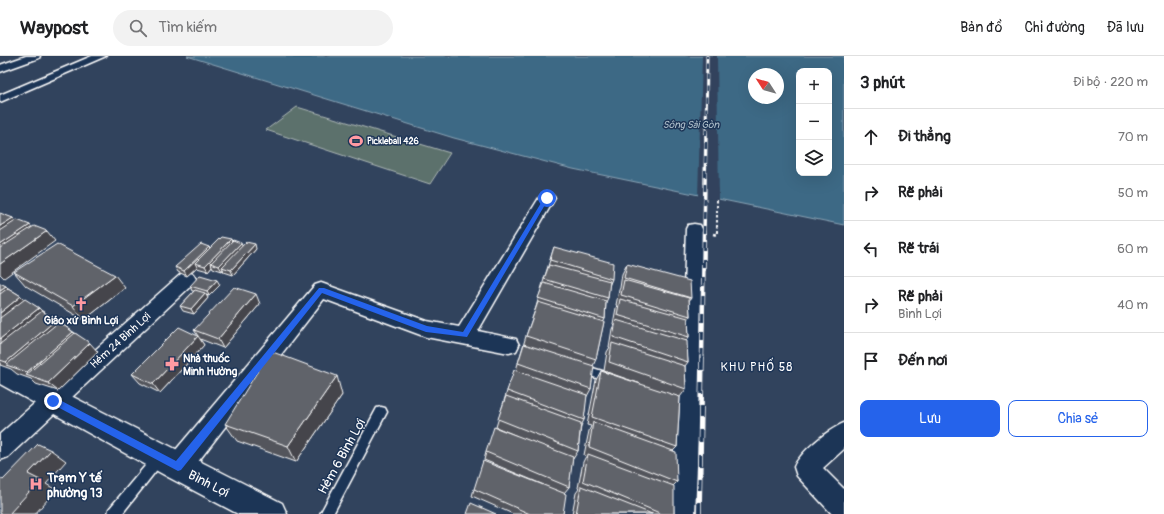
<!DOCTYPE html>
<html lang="vi">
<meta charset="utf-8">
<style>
body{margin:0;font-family:Pangolin,sans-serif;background:#f2f2f2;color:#202124}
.controls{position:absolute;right:12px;top:12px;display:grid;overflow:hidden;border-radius:8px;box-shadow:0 4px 16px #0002}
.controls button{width:36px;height:36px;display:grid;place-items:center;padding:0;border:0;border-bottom:1px solid #e0e0e0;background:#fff;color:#202124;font:20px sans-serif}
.compass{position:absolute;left:748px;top:12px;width:36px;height:36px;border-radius:50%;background:#fff;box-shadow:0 4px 16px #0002;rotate:306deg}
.stop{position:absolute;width:12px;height:12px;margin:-9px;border:3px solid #2563eb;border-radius:50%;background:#fff}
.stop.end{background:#2563eb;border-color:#fff;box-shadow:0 1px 4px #0008}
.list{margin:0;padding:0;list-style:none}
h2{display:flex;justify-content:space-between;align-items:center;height:52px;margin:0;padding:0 16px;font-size:17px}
h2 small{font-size:13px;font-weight:400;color:#757577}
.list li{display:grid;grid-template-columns:26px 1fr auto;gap:12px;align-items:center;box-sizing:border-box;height:56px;padding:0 16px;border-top:1px solid #e0e0e0}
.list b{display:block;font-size:15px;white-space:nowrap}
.list p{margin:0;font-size:13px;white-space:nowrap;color:#757577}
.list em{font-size:13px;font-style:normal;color:#757577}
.actions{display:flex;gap:8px;padding:12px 16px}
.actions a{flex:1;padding:9px 0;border:1px solid #2563eb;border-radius:8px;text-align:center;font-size:14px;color:#2563eb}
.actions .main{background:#2563eb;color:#fff}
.icon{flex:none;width:22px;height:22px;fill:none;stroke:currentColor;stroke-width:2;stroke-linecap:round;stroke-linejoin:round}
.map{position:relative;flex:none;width:844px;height:458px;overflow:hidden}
header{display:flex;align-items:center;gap:24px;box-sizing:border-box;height:56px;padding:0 20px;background:#fff;border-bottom:1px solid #e0e0e0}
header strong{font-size:19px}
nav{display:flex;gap:22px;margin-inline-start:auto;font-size:14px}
.search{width:280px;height:36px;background:#f2f2f2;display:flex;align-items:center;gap:10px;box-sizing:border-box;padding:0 14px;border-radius:22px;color:#757577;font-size:15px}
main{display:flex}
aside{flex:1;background:#fff}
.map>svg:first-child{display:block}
.green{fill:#5c716c;stroke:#aeb8b6}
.water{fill:#3e6985;stroke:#8ba5b6;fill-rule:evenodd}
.pier{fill:#31435d}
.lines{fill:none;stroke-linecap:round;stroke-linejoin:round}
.lane-casing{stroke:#fff;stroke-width:3}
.street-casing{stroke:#fff;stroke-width:3}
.secondary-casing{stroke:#fff;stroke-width:3}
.path-far1{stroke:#fff;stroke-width:2;stroke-dasharray:2.5 2.5;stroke-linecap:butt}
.path{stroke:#fff;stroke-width:2.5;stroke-dasharray:3 3;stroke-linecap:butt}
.lane{fill:#1d3557;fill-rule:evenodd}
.street{fill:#1d3557;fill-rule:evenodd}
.secondary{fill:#1d3557;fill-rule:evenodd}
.rail-far3-casing{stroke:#fff;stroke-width:3}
.rail-far2-casing{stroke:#fff;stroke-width:3.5}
.rail-far1-casing{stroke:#fff;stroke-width:4.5}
.rail-casing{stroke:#fff;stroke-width:5.5}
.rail-far3{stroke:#1d3557;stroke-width:2;stroke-dasharray:5.5;stroke-linecap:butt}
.rail-far2{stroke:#1d3557;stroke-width:2.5;stroke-dasharray:7;stroke-linecap:butt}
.rail-far1{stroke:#1d3557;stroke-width:3;stroke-dasharray:9;stroke-linecap:butt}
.rail{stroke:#1d3557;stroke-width:4;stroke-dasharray:12;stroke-linecap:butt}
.wall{fill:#53555c;stroke:#fff}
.shaded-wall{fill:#44454b;stroke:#fff}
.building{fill:#61636b;stroke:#fff}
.route{fill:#2563eb}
.labels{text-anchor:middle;stroke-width:3;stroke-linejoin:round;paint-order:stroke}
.far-poi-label{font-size:9px;font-weight:bold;fill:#fff;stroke:#1d3557;text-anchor:start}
.far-water-label{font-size:10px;font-style:italic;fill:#b2c3ce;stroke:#1d3557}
.poi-label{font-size:11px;font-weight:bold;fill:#fff;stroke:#1d3557}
.street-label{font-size:11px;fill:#fff;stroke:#1d3557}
.neighbourhood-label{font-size:12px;letter-spacing:1px;fill:#fff;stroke:#1d3557}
.near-street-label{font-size:13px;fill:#fff;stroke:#1d3557}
.near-poi-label{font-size:13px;font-weight:bold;fill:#fff;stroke:#1d3557;text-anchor:start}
</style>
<header>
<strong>Waypost</strong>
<div class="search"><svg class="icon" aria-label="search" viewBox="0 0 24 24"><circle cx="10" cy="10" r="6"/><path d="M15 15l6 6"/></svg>Tìm kiếm</div>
<nav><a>Bản đồ</a><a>Chỉ đường</a><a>Đã lưu</a></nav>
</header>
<main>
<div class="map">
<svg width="844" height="458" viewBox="0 0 844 458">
<rect width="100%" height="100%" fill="#31435d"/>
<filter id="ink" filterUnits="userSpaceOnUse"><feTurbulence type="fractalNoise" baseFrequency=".025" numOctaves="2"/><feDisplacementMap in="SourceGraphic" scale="8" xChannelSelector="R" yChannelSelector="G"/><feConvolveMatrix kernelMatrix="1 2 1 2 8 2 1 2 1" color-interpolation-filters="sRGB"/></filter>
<g filter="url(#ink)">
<path class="green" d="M297,51l153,46 -20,31 -164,-54z"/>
<path class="water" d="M187,0h657v169l-271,-56 -119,-31zM799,15h30v102h-30zM754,18h24v24h-24z"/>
<path class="pier" d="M702,0h15l2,145 -21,-5z"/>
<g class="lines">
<g class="lane-casing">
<path id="lane" d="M583,309l32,10 1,3 -1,3 -4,2 -32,-11 -1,-3 1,-3z
M381,351l4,1 2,4 -54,102h-13l57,-106z
M159,396l4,2 2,4 -2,4 -41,52h-14l1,-5 46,-55z"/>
</g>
<g class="street-casing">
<path id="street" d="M26,0h14l-1,2 -39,14v-7z
M92,0h14l-106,46v-7z
M547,137l5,2 3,3 -77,133 38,8 3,6 -3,6 -7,2 -83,-16 -102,-38 -137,177 -9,3 -9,-3 -3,-9 3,-9 146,-173 6,-2 106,38 32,6 80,-129 3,-3z
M694,168l6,1 2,4 1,91 -8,194h-26l14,-194 3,-91 2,-4z
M187,216l6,2 3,5 -3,5 -185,173 -8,3v-26l181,-160z
M844,367v26l-21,19 21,21v25h-12l-35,-38 -3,-9c6,-15 35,-38 50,-44z"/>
</g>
<g class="secondary-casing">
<path id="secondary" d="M0,304l282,143 5,11h-49l-70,-37 -168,-93z"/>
</g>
<path class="path-far1" d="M717,144v33"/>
<path class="path" d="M713,178l4,1v-3"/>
<use href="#lane" class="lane"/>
<use href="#street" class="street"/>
<use href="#secondary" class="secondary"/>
<g class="rail-far3-casing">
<path id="rail-far3" d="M706,79l1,-79"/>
</g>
<g class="rail-far2-casing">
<path id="rail-far2" d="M704,177l2,-99"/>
</g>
<g class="rail-far1-casing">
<path id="rail-far1" d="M702,302l2,-126"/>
</g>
<g class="rail-casing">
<path id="rail" d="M699,458l3,-157"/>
</g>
<use href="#rail-far3" class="rail-far3"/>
<use href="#rail-far2" class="rail-far2"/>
<use href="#rail-far1" class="rail-far1"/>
<use href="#rail" class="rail"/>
</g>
<path class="wall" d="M232,186l10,4 14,3 -23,26 -9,-3 -1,-3 -1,2 -9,-3 -1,-2 -4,5 -11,-3v-1l-10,9 -9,-4 -3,-5 34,-20 1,1z
M554,191l58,32 -3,7 -1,12 -2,4 -1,17 -1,2 -8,38 -3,7 -2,23 -5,9 -2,22 -3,6 -3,25 -5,8 -1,-1 -3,29 -5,6 -1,21h-50l-41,-18 2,-7 70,-4 -60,-25 2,-8 31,-16 -21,-9 11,-36 9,-21 10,-34 10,-29 8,-28z
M627,208l64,34 -2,3 1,15 -2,4 1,17 -3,4 2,21 -3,4 1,23 -6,8 -3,50 -4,4 4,31 -4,4 1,28h-102l4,-21 3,-4 -1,-1 5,-26 3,-6 -2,-1 5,-24 2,-5 -4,-1 9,-45 5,-9 40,13 -37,-13 3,-19 3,-5h-1l3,-18 2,-4 -1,-1 3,-16 1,-3h-1l3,-15 1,-2 2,-14z
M14,216l111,16 -41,32 -58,-34z
M0,227l21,13 3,4 15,8 3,3 14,9 3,2 16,11 23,19 -40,39 -22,-7 -5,-5 -14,-5 -6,-5 -11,-4z
M220,229l-11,11 -3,-1 2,3 -14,16 -11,-3 -3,-5 14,-15h-2l-2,-5z
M260,248l-37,44 -23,-9 4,6 -44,48 -20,-10 -8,-9 66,-38 -4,-6z
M342,339l-46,67 -59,-21 -12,-17z"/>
<path class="shaded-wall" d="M13,162l8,9 -21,14v-15z
M30,169l8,10 -38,26v-16z
M47,175l8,10 -51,37 -4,-4v-10z
M231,183l2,6 -22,18 1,3 -4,5 -3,-5z
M241,187l2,5 -21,19 1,2 -1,2 -3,-5z
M255,188l1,5 -23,26 -2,-5z
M209,191l3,5 -17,11 2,4 -10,9 -3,-5z
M115,219l10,13 -41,32 -11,-14z
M217,224l3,5 -11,11 -2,-5z
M6,230l9,9 -15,12v-17z
M205,237l3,5 -14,16 -3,-5z
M256,238l4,10 -37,44 -5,-9z
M21,240l9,10 -30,24v-17z
M39,252l8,9 -47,39v-17z
M56,264l9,9 -54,38 -5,-5z
M73,276l9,9 -50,36 -5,-5z
M198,280l6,9 -44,48 -7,-9z
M90,287l8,9 -40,39 -10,-8z
M337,320l5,19 -46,67 -8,-16z
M51,394l15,11 -20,23 10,6 -21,24h-26l19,-40z"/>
<path class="building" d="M0,157l13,5 -13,8z
M17,164l13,5 -30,20v-14z
M34,170l13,5 -47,33v-16z
M221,181l10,2 -26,27 -10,-3z
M233,184l8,3 -22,23 -8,-3z
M246,186l9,2 -24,26 -9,-3z
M57,188l58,31 -42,31 -59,-34z
M201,188l8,3 -25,24 -9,-4z
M554,191l59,16 -1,16 -62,-19z
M627,208l63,17 1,17 -67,-20z
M549,209l61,16 -2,17 -64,-19z
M200,219l17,5 -10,11 -17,-5z
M624,224l65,18 1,18 -69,-21z
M0,227l6,3 -6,4z
M544,227l62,18 -1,18 -67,-21z
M234,231l22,7 -38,45 -24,-9z
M8,232l13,8 -21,17v-19z
M195,234l10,3 -14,16 -11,-3z
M25,243l14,9 -39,31v-21z
M620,243l68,19 1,19 -72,-22z
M538,246l66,20 -8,37 -70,-23z
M42,255l14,9 -50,42 -6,-2v-16z
M616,264l71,21 1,21 -75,-25z
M59,266l14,10 -46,40 -21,-7z
M179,271l19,9 -45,48 -21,-10z
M75,277l15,10 -42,40 -22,-8z
M612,287l73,23 1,23 -77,-27z
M524,288l70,22 -3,23 -73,-26z
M270,295l67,25 -49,70 -63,-22z
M514,314l73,25 -3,25 -77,-29z
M601,315l79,26 -3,50 -85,-30z
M506,340l75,27 -3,28 -80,-32z
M593,366l83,30 1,30 -88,-35z
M494,371l79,30 -4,30 -83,-35z
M38,388l13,6 -23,24 12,6 -31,34h-9v-36l3,2z
M588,398l86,32v28h-12l-79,-33z
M483,405l83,33 -3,20h-33l-56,-25z
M581,430l71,28h-76z
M471,447l25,11h-29z"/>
</g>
<path class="route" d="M547,140l2,2 -82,139 -41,-5 -104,-39 -141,177 -3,1 -128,-68 -1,-2 1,-3h6l120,63 143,-173h5l103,38 36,6 81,-134z"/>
<defs>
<g id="stadium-bare" transform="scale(1.08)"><path d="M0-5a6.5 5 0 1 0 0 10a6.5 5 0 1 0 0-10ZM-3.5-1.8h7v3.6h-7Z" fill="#ff9aa2" stroke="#1d3557" stroke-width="2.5" paint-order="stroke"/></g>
<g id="church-bare" transform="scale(1.08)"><path d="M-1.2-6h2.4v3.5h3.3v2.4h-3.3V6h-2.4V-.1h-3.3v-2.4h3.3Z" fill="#ff9aa2" stroke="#1d3557" stroke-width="2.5" paint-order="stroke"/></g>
<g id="pharmacy-bare" transform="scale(1.08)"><path d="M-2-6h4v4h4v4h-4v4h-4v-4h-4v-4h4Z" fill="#ff9aa2" stroke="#1d3557" stroke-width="2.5" paint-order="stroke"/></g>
<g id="hospital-bare" transform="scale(1.08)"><path d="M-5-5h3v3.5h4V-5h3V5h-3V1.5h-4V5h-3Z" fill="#ff9aa2" stroke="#1d3557" stroke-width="2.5" paint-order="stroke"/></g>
</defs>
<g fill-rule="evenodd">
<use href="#stadium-bare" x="356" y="85"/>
<use href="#church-bare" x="81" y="248"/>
<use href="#pharmacy-bare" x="172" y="308"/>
<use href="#hospital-bare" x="36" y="428"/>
</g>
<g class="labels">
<g class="far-poi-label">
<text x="367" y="88">Pickleball 426</text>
</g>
<g class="far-water-label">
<text x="691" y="72">Sông Sài Gòn</text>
</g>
<g class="poi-label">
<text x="81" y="268">Giáo xứ Bình Lợi</text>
<text x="183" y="306" text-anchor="start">Nhà thuốc<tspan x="183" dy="13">Minh Hường</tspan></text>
</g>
<g class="street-label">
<text transform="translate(120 284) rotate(-42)" y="4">Hẻm 24 Bình Lợi</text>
</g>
<g class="neighbourhood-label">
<text x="757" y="315">KHU PHỐ 58</text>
</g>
<g class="near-street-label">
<text transform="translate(341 400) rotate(-61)" y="5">Hẻm 6 Bình Lợi</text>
<text transform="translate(209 427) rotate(27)" y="5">Bình Lợi</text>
</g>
<g class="near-poi-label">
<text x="47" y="426">Trạm Y tế<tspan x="47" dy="15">phường 13</tspan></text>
</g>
</g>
</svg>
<div class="controls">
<button>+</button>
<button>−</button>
<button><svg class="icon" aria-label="layers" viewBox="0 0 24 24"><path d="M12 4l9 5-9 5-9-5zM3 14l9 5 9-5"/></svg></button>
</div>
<svg class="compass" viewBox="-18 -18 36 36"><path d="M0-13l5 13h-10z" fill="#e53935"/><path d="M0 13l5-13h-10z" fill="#757577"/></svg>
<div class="stop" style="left:547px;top:142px"></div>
<div class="stop end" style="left:53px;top:345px"></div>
</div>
<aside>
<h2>3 phút<small>Đi bộ · 220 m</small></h2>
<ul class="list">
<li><svg class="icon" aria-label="ahead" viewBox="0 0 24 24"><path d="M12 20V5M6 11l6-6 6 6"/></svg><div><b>Đi thẳng</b></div><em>70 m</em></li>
<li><svg class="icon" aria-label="right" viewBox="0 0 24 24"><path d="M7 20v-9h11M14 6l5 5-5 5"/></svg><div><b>Rẽ phải</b></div><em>50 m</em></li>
<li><svg class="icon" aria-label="left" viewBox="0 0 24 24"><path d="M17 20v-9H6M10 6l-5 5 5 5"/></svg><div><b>Rẽ trái</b></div><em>60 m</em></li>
<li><svg class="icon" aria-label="right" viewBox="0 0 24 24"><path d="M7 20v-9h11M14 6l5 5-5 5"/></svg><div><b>Rẽ phải</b><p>Bình Lợi</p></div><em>40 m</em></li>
<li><svg class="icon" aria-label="arrive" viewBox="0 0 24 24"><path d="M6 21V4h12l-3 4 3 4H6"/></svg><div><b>Đến nơi</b></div></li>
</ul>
<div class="actions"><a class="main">Lưu</a><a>Chia sẻ</a></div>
</aside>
</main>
